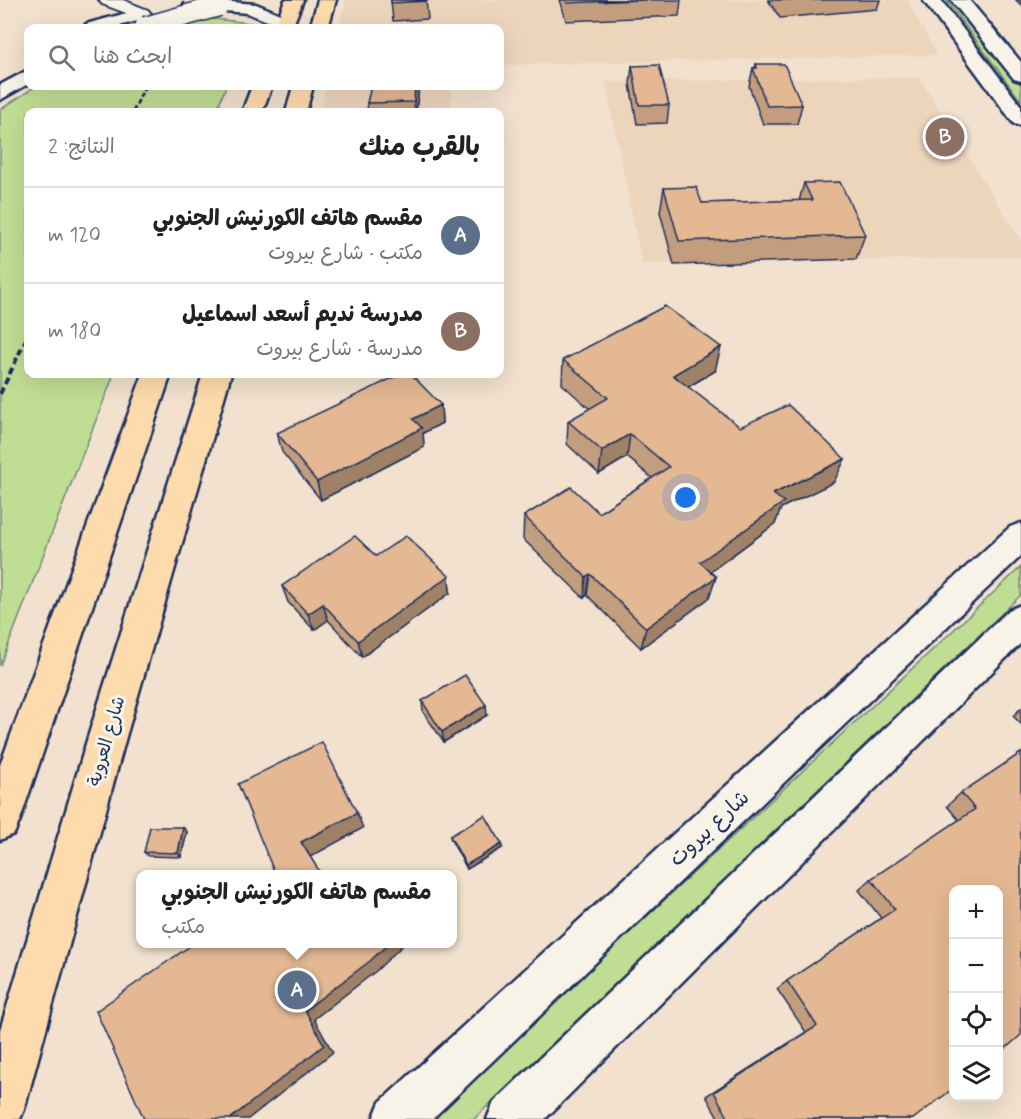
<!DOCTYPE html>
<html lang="ar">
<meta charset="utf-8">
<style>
body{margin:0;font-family:Mynerve,"Playpen Sans Arabic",sans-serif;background:#f6f6f6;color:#222;direction:rtl}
.controls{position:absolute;right:18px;bottom:18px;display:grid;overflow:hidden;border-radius:12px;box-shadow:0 6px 24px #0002}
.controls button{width:54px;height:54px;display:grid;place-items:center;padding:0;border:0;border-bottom:2px solid #e0e0e0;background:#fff;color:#222;font:30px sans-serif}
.you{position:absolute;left:686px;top:498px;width:21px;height:21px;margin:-15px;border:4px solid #fff;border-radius:50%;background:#1a73e8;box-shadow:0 0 0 9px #1a73e833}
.badge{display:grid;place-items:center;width:39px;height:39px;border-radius:50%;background:#1b2f5e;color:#fff;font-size:20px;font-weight:700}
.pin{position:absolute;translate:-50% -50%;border:3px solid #fff;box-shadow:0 2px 6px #0006}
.popup{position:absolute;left:136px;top:870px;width:321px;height:78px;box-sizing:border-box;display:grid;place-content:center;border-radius:12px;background:#fff;filter:drop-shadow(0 2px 4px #0005);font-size:20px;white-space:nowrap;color:#767676}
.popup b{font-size:22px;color:#222}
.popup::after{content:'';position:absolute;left:50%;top:100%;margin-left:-12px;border:12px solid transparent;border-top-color:#fff}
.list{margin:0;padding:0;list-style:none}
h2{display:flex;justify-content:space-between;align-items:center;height:78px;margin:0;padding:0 24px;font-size:26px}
h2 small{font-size:20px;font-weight:400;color:#767676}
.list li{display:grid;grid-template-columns:39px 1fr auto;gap:18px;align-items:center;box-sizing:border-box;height:96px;padding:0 24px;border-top:2px solid #e0e0e0}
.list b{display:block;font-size:22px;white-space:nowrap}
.list p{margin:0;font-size:20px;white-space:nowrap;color:#767676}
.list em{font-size:20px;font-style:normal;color:#767676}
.icon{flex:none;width:33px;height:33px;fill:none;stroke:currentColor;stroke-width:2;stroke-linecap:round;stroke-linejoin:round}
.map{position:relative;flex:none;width:1021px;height:1119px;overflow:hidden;direction:ltr}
.search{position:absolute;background:#fff;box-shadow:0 6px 24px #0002;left:24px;top:24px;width:480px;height:66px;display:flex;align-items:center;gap:15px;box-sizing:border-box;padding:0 21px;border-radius:12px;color:#767676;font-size:22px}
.panel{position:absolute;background:#fff;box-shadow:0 6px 24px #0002;left:24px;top:108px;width:480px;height:270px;border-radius:12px;direction:rtl}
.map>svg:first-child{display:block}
.built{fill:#edd5bc}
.green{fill:#c0dd94;stroke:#6e8679;stroke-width:1.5}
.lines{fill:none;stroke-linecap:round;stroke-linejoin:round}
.minor-casing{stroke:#1b2f5e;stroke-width:4}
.tertiary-casing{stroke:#1b2f5e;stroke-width:5}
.secondary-casing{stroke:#1b2f5e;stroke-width:5}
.primary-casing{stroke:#1b2f5e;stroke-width:5}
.minor{fill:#f7f3e8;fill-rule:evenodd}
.tertiary{fill:#f7f3e8;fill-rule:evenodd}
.secondary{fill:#f7f3e8;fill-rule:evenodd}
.primary{fill:#fedbac;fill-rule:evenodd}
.rail-far1{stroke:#1b2f5e;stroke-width:3;stroke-dasharray:5 3;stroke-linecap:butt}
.rail{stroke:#1b2f5e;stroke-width:4;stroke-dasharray:7 4;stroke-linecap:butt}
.tertiary-bridge-casing{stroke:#1b2f5e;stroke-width:23;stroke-linecap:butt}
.tertiary-bridge{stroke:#f7f3e8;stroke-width:20}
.wall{fill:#c39e7e;stroke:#1b2f5e;stroke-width:1.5}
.shaded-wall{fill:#9f8167;stroke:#1b2f5e;stroke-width:1.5}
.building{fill:#e3b893;stroke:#1b2f5e;stroke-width:1.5}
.labels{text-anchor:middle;stroke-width:6;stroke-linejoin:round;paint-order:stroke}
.street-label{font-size:18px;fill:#1b2f5e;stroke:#f7f3e8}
.near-street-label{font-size:21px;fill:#1b2f5e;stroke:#f7f3e8}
</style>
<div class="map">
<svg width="1021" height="1119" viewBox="0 0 1021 1119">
<rect width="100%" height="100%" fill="#f1e1ce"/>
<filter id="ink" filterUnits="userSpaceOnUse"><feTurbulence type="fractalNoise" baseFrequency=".0167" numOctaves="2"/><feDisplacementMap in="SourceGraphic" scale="12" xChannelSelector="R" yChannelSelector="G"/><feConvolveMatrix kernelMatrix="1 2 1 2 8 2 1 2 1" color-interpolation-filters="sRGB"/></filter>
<g filter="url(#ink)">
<path class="built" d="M346,0h561l30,55 -437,10v-37h-161z
M919,77l102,164v16l-379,7 -37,-182z
M326,86h126l-1,26h-130z"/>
<path class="green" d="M946,0h10l65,85v16z
M206,18l45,5 -3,5h-73z
M36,86h190l-10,26h-188v262h86l-114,292v-556z
M1021,567v28l-547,524h-44z"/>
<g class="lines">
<g class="minor-casing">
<path id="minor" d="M99,0h24l25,10 3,4 -9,5 -40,-15z"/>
</g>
<g class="tertiary-casing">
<path id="tertiary" d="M219,1l37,3 36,15 2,4 -9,5 -38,-15 -34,-3 -3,-4z
M142,9l9,5 -3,4 -36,10h-28l2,-4z
M28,70v14l-28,16v-15z"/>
</g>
<g class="secondary-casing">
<path id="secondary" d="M923,0h18l80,106v20l-7,-2z
M951,0h18l52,62v19l-7,-2z
M1021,523v33l-589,563h-59l7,-17 630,-575z
M1021,605v38l-476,476h-58l7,-17 515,-492z"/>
</g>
<g class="primary-casing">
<path id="primary" d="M285,0h18l-11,28h-18z
M318,0h18l-8,28h-18z
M252,86h20l-10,26h-20z
M293,86h20l-7,26h-20z
M143,374h28l-151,446 -6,14 -14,6v-75z
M203,374h28l-105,363 -102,373 -4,9h-20v-89l88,-293z"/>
</g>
<use href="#minor" class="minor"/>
<use href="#tertiary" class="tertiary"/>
<use href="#secondary" class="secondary"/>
<use href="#primary" class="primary"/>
<path class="rail-far1" d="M171,28l14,-28
M133,112l12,-26"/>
<path class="rail" d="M0,394l28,-59"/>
<g class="tertiary-bridge-casing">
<path id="tertiary-bridge" d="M145,27l74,-21"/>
</g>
<use href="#tertiary-bridge" class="tertiary-bridge"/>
</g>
<path class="wall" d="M391,0h35l2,19 -35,2z
M560,0h121l-2,16 -113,5z
M768,0h112l-3,9 -97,9z
M1016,0h5v5z
M756,64l46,41 -5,19h-34l-14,-38 4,-18h2z
M632,66l37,39 -2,18 -30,1 -7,-40z
M419,86l-3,26h-48l-1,-9z
M804,183l61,52 -9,24 -182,6 -14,-53 4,-24 38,15 97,-2z
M563,360l152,11 -27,16 52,40 94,55 -53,26 -6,16 -65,48 6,5 -7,21 -68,50 -54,-53 -3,3 -61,-59 1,-23 75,-3 53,-35 -25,-21 -28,17 -32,-30 1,-23 22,-12 -28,-25z
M441,405l1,18 -19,10 1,14 -103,53 -39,-48 -5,-19z
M449,576l1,17 -88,64 -34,-37 -14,10 -26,-28 -6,-16z
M422,701l65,14 -43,27 -21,-30z
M1021,708v16l-8,-8z
M1021,753l-108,366h-194l-13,-23 100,-64 -29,-43 10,-8 94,-63 -22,-28 12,-11 88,-59 -12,-14 14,-13z
M187,832l-6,25 -33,-1 -4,-4z
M450,836l52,12 -35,21 -16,-29z"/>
<path class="shaded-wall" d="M415,86h4l-3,26h-1l-1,-10z
M721,347l-6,24 -46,27 4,-23z
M441,405l1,18 -19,10 1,14 -103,53 -4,-18 96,-63z
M630,434l-3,23 -28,17 3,-23z
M845,459l-11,23 -53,26 -6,16 -82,60 7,-22 73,-68z
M590,574l-3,21 -3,3 2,-21z
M449,576l1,17 -88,64 -4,-16z
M716,577l-7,21 -68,50 5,-20z
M323,604l5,16 -14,10 -6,-16z
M486,705l1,10 -43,27 -2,-10z
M357,813l6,15 -53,29 -9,-15z
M183,827l4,5 -6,25 -3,-4z
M502,844v4l-35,21 -1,-4z
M388,944h16l-28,27 -62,48 19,33 -85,67h-18l75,-109z"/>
<path class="building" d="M391,0h35l1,1 -36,2z
M566,0h76l-75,3z
M756,64h28l18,41 -35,1 -14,-38h4z
M659,65l10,40h-30l-7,-39z
M371,86h44l-1,16 -47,1z
M840,182l25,53 -186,6 -15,-53 32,-1 6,16 110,-3 -8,-17z
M665,306l56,41 -48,28 67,52 48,-22 57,54 -72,35 11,8 -84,60 16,15 -70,51 -56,-54 -4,3 -62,-61 47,-29 28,26 70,-46 -39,-33 -28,17 -34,-30 40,-23 -45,-38z
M401,374h10l30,31 -28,14 9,9 -105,54 -40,-49z
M355,536l21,20 30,-20 43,40 -91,65 -35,-37 -15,10 -26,-28z
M465,675l21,30 -44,27 -20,-31z
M322,742l35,71 -56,29 20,32h-46l-37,-90z
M1021,753v282l-22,19v-164h-45v198l-41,31h-184l-15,-27 103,-66 -30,-45 108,-72 -24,-30 104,-70 -14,-16z
M485,815l17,29 -36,21 -16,-29z
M150,827h33l-5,26 -34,-1z
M193,944h195l-18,17 -65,49 19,35 -94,74h-86l-48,-108z"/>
</g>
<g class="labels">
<g class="street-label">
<text transform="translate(106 741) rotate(-74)" y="6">شارع العروبة</text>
</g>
<g class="near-street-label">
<text transform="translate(709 828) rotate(-43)" y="7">شارع بيروت</text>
</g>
</g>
</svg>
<div class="controls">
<button>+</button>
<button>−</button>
<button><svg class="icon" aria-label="locate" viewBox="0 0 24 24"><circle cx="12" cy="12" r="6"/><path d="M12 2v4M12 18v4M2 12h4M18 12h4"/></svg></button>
<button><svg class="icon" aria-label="layers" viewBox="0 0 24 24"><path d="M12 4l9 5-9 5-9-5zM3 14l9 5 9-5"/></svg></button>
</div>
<div class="you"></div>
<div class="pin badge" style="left:297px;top:990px;background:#5c6f8a">A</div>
<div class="popup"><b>مقسم هاتف الكورنيش الجنوبي</b>مكتب</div>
<div class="pin badge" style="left:945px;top:137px;background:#8d6e63">B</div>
<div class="search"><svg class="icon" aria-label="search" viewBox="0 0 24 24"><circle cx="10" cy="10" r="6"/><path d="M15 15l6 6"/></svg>ابحث هنا</div>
<section class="panel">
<h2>بالقرب منك<small>النتائج: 2</small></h2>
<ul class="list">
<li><span class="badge" style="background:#5c6f8a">A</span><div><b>مقسم هاتف الكورنيش الجنوبي</b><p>مكتب · شارع بيروت</p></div><em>120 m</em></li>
<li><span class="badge" style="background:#8d6e63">B</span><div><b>مدرسة نديم أسعد اسماعيل</b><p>مدرسة · شارع بيروت</p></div><em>180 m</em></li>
</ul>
</section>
</div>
